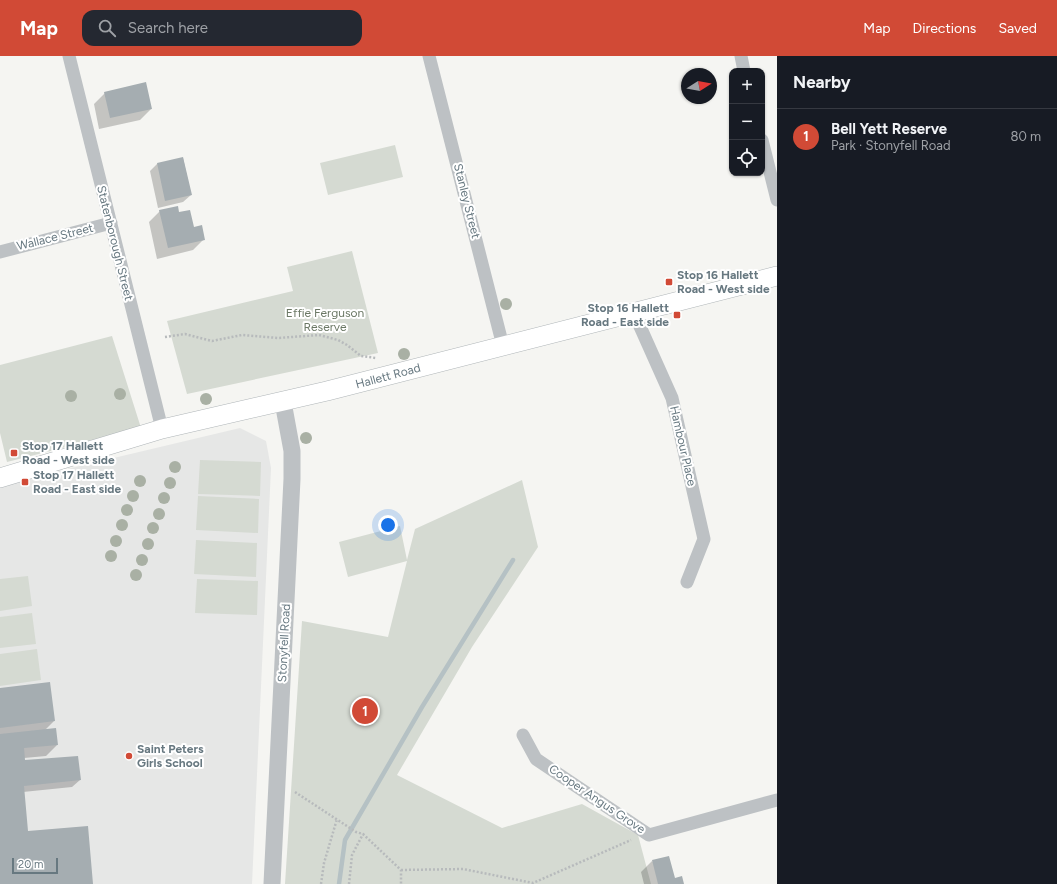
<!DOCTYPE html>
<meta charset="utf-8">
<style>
body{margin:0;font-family:Figtree,sans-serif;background:#242831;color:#f1f3f6}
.controls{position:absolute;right:12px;top:12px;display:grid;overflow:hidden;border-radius:8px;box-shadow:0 1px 3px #0004}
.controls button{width:36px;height:36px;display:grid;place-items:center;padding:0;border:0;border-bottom:1px solid #363941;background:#171b24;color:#f1f3f6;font:20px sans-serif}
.compass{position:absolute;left:681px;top:12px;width:36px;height:36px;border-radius:50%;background:#171b24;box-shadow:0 1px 3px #0004;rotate:79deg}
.scale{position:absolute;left:12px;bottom:10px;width:46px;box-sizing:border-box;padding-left:4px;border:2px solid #677880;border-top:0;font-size:11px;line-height:14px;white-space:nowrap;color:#677880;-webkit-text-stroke:3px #fff;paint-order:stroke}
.you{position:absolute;left:388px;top:469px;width:14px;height:14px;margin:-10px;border:3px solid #fff;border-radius:50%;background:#1a73e8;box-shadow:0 0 0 6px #1a73e833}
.badge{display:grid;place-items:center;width:26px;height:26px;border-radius:50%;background:#d14a36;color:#fff;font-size:13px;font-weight:700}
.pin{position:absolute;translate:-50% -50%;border:2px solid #fff;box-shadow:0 1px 4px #0006}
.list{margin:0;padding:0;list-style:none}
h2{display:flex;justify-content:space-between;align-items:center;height:52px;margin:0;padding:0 16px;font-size:17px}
h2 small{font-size:13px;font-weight:400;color:#9ea1a6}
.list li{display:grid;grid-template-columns:26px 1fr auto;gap:12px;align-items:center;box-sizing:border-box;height:56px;padding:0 16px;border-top:1px solid #363941}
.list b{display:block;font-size:15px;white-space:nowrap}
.list p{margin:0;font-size:13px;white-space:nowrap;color:#9ea1a6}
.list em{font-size:13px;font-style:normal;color:#9ea1a6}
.icon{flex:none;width:22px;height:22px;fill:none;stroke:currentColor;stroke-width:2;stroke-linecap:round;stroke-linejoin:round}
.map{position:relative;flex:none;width:777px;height:828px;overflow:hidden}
header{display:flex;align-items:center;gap:24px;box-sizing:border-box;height:56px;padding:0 20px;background:#d14a36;color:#fff}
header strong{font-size:19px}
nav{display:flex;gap:22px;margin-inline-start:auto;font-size:14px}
.search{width:280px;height:36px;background:#242831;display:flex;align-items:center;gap:10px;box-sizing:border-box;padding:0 14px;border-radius:12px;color:#9ea1a6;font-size:15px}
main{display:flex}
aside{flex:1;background:#171b24}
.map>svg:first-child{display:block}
.built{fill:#e6e7e6}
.green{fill:#d5dad2}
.shadow{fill:#0003}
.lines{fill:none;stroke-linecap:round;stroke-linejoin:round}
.stream{stroke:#b5c1c4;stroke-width:4.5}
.building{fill:#a5adb1}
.secondary-casing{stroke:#afb5b8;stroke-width:20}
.path{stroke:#b7babc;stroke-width:2.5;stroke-dasharray:2 2;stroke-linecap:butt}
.minor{stroke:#bdc1c4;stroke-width:13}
.tertiary{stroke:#bdc1c4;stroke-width:17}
.secondary{stroke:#fff;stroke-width:19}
.tree{fill:#a9b0a4}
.poi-dot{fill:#d14a36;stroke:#fff;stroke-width:1.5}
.labels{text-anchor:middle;stroke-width:4;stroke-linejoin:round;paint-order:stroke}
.street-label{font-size:12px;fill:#677880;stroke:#fff}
.poi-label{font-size:12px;font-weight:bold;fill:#677880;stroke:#fff;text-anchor:start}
.park-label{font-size:12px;fill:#6b7865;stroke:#fff}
</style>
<header>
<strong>Map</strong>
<div class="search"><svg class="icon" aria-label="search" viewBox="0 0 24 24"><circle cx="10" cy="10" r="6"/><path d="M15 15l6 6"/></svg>Search here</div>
<nav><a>Map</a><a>Directions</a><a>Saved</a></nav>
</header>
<main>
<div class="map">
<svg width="777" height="828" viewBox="0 0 777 828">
<rect width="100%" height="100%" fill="#f5f5f2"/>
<path class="built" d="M240,372l26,13 5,27 -19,416h-252v-399z"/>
<path class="green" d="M395,89l8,32 -75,18 -8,-32z
M352,195l26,102 -191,41 -20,-73 126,-30 -6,-24z
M112,280l29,92 -134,34 -7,-29v-68z
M200,404l61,2 -1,34 -62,-2z
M522,424l16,67 -66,100 -75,128 105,53 80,-24 56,31 13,49h-366l17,-263 86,16 19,-76 -59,16 -9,-35 61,-16 7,34 8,-31z
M198,440l61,3 -1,34 -62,-3z
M196,484l61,3 -1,34 -62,-3z
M28,520l4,30 -32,5v-32z
M197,523l61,2 -1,34 -62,-2z
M32,557l4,31 -36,4v-31z
M37,593l4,31 -41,6v-32z"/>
<path class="shadow" d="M105,37l46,16 -11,11 -41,9 -5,-25z
M183,102l8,37 -8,7 -25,6 -8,-37 7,-7z
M160,155l19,3 25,25 -11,11 -36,9 -8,-37z
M0,633l54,32 -9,9 12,15 -11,11 -22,2v4l56,18 -8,7 -49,5 4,40 65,52h-92z
M652,805l22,18 9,5h-39l-3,-12z"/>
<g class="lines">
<path class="stream" d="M339,828l6,-44 77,-133 91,-147"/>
</g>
<path class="building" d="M146,26l6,27 -42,9 -6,-26z
M183,101l9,38 -27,6 -8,-38z
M178,150l1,6 11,-2 4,17 8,-2 3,15 -37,8 -9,-38z
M50,626l5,39 -55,7v-40z
M56,672l2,17 -34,3 1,12 53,-4 3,24 -57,6 4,45 60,-5 5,58h-93v-150z
M669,800l6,22 7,-2 2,8h-26l-6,-24z"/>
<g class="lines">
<g class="secondary-casing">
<path id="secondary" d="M0,422l162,-49 165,-38 450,-115"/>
</g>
<path class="path" d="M165,281l20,-3 27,7 30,-6 36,3 41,-3 19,5 9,5 14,11 15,2
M295,736l61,40 7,2 38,36v14
M401,814l62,-1 70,14 98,-43
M321,828l3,-21 13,-44
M349,828l3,-29 11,-21"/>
<path class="minor" d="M69,0l93,373
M429,0l74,290
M741,0l3,15
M762,84l15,60
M0,196l111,-29
M634,257l38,85 32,141 -17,43
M523,679l13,24 113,76 128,-35"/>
<path class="tertiary" d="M272,828l20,-405v-28l-9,-49"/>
<use href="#secondary" class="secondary"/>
</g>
<g class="tree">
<circle cx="506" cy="248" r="6"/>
<circle cx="404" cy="298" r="6"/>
<circle cx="120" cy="338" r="6"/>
<circle cx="71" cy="340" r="6"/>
<circle cx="206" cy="343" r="6"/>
<circle cx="306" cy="382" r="6"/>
<circle cx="175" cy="411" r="6"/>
<circle cx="140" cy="425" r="6"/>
<circle cx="170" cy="427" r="6"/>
<circle cx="133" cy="440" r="6"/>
<circle cx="164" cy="442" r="6"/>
<circle cx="127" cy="454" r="6"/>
<circle cx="159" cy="458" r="6"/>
<circle cx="122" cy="469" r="6"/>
<circle cx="153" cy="472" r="6"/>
<circle cx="116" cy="485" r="6"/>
<circle cx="148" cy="488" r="6"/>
<circle cx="111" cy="500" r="6"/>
<circle cx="142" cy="504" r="6"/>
<circle cx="136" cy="519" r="6"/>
</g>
<g class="poi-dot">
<rect x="665" y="222" width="8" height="8" rx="2"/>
<rect x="673" y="255" width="8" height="8" rx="2"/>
<rect x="10" y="393" width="8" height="8" rx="2"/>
<rect x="21" y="422" width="8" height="8" rx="2"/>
<circle cx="129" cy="700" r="4"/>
</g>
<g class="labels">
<g class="street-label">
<text transform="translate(467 145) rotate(76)" y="4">Stanley Street</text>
<text transform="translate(55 181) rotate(-14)" y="4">Wallace Street</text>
<text transform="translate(115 187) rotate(76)" y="4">Statenborough Street</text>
<text transform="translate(388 320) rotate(-15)" y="4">Hallett Road</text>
<text transform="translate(683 390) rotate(77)" y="4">Hambour Place</text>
<text transform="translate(284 587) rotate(-87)" y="4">Stonyfell Road</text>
<text transform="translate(597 743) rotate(34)" y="4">Cooper Angus Grove</text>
</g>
<g class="poi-label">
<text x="677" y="223">Stop 16 Hallett<tspan x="677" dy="14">Road - West side</tspan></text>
<text x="669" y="256" text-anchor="end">Stop 16 Hallett<tspan x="669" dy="14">Road - East side</tspan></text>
<text x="22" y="394">Stop 17 Hallett<tspan x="22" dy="14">Road - West side</tspan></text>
<text x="33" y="423">Stop 17 Hallett<tspan x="33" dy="14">Road - East side</tspan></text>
<text x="137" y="697">Saint Peters<tspan x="137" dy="14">Girls School</tspan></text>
</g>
<g class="park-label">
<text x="325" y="261">Effie Ferguson<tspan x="325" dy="14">Reserve</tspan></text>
</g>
</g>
</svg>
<div class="controls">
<button>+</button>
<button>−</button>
<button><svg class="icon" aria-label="locate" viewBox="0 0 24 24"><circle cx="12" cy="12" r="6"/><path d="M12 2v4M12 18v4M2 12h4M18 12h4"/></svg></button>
</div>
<svg class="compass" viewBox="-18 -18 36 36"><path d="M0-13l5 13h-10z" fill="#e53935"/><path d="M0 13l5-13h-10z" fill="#9ea1a6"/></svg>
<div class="scale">20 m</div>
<div class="you"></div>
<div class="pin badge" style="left:365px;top:655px">1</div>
</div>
<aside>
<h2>Nearby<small></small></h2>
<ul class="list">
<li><span class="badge">1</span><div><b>Bell Yett Reserve</b><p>Park · Stonyfell Road</p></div><em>80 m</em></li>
</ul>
</aside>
</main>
